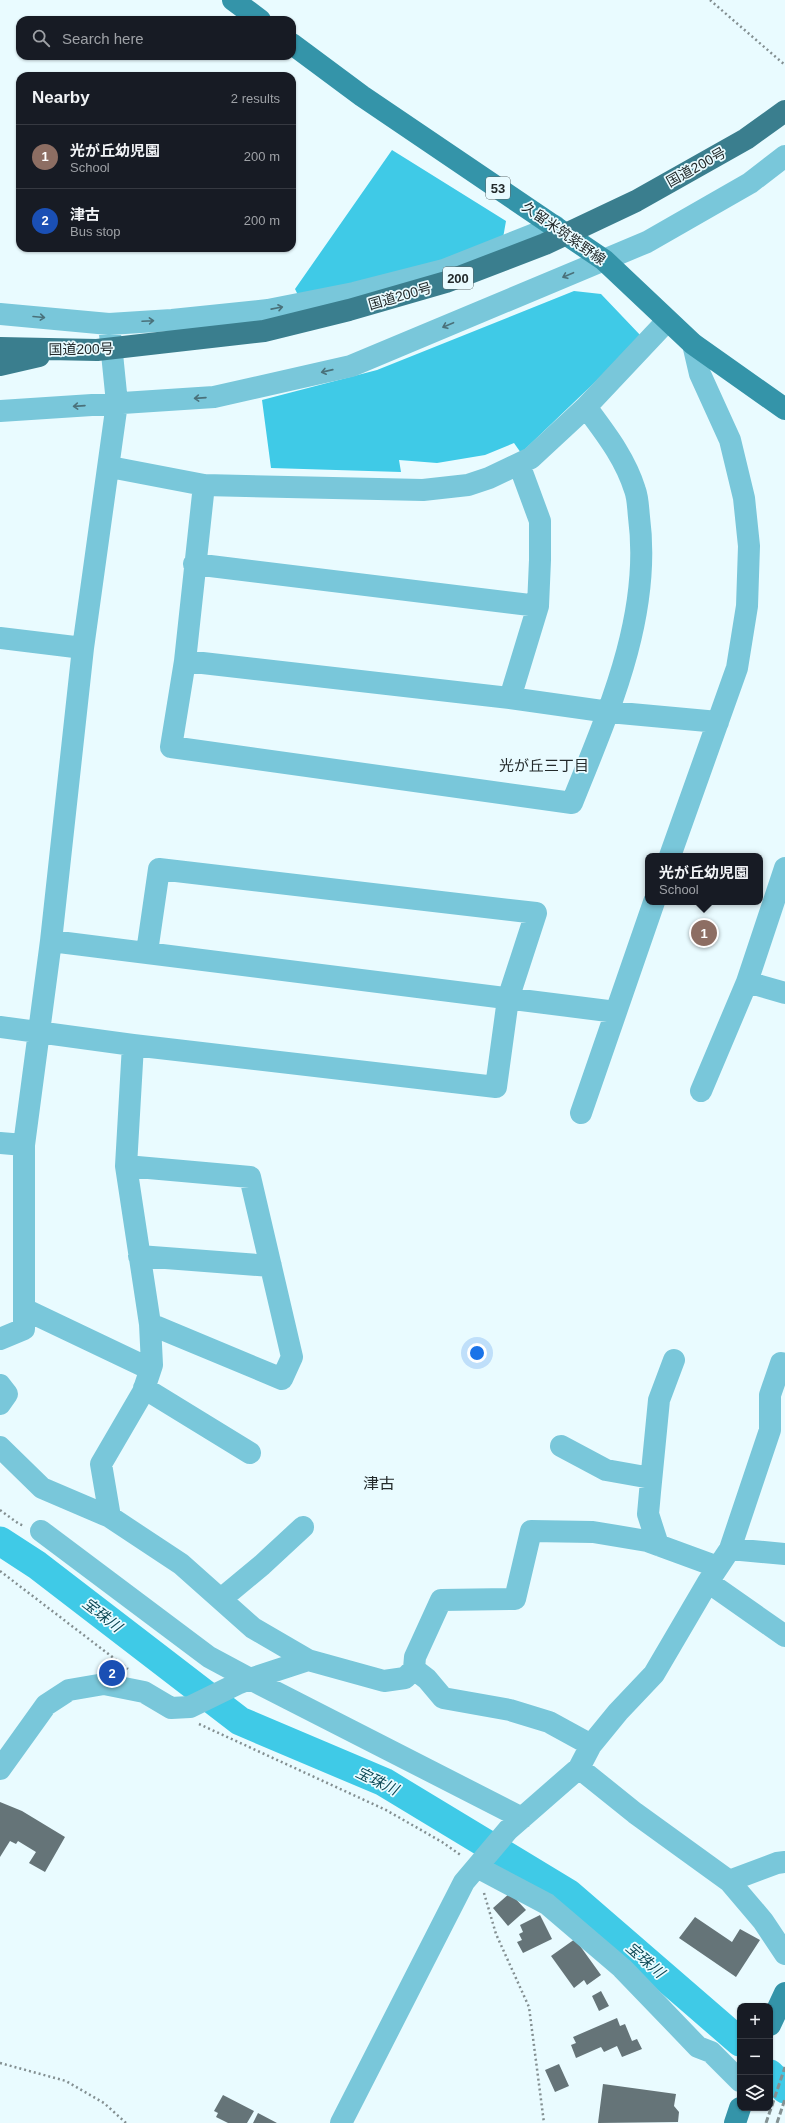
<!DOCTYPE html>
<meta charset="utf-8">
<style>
body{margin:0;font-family:Helvetica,"Noto Sans JP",sans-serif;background:#20242c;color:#f1f3f6}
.controls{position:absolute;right:12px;bottom:12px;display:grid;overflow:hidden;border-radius:8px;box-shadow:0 1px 3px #0004}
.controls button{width:36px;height:36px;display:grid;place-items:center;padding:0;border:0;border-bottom:1px solid #363941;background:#171b24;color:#f1f3f6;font:20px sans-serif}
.you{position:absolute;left:477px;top:1353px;width:14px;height:14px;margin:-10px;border:3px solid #fff;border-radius:50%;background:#1a73e8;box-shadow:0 0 0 6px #1a73e833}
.badge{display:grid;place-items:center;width:26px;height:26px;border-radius:50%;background:#1a73e8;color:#fff;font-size:13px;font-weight:700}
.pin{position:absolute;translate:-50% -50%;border:2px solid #fff;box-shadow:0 1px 4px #0006}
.popup{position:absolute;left:645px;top:853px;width:118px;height:52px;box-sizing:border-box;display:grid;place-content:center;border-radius:8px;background:#171b24;filter:drop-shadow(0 1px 3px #0005);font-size:13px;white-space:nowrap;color:#9ea1a6}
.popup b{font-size:15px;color:#f1f3f6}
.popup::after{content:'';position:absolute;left:50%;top:100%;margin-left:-8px;border:8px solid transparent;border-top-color:#171b24}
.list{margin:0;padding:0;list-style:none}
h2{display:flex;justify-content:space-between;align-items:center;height:52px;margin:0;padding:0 16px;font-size:17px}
h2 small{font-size:13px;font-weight:400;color:#9ea1a6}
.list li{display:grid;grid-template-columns:26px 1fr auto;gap:12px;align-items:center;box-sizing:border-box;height:64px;padding:0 16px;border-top:1px solid #363941}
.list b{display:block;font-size:15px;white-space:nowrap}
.list p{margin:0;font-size:13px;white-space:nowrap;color:#9ea1a6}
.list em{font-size:13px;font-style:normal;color:#9ea1a6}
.icon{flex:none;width:22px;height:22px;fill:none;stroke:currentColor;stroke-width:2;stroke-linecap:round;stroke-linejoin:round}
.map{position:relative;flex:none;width:785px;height:2123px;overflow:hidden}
.search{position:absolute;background:#171b24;box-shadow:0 1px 3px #0004;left:16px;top:16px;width:280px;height:44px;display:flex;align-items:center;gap:10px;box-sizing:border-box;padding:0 14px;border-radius:12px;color:#9ea1a6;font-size:15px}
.panel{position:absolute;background:#171b24;box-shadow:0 1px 3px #0004;left:16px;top:72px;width:280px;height:180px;border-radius:12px}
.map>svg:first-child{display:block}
.water{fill:#3fcae7}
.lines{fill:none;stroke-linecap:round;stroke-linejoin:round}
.river{stroke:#3fcae7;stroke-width:29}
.building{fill:#657478}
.path{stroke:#838f91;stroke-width:2.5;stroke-dasharray:2 3;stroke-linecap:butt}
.minor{stroke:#79c7da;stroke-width:22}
.major{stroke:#3494a9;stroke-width:22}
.highway{stroke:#3a7e8e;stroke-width:22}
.rail{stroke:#849193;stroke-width:3;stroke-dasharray:6 3;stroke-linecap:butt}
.oneway{stroke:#4a717a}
.labels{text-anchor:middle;stroke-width:3.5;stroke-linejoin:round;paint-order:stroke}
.shield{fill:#e9fbff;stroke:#5e696b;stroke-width:1}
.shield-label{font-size:13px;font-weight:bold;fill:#232a2b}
.street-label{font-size:14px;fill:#232a2b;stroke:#e9fbff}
.neighbourhood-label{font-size:15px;fill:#232a2b;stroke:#e9fbff}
.water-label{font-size:15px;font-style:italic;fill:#0e4956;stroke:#e9fbff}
.quarter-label{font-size:16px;fill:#232a2b;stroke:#e9fbff}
</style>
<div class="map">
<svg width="785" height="2123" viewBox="0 0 785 2123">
<rect width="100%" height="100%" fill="#e9fbff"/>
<path class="water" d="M392,150l114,71 -3,17 -77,29 -128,28 -3,-6z
M574,291l27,3 41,43 -121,116 -7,-10 -29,12 -48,8 -38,-3 2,12 -130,-4 -9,-68 115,-30z"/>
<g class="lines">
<path class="river" d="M0,1541l37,24 203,156 144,61 185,112 171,148
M770,2074l15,15"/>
</g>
<path class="building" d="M0,1802l22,9 43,26 -20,35 -16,-9 7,-11 -18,-11 -2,3 -6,-3 -10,16z
M510,1893l16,17 -18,16 -15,-18z
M540,1915l12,24 -29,14 -6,-11 5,-2 -3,-6 4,-2 -3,-7z
M695,1917l37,25 8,-13 20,11 -24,37 -57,-39z
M575,1939l26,36 -14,10 -3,-5 -10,8 -23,-32z
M601,1991l8,15 -10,5 -7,-15z
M617,2018l3,8 5,-2 7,17 5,-2 5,10 -20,8 -5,-11 -13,6 -3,-5 -25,11 -5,-13 5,-2 -3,-6z
M559,2064l10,22 -14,6 -10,-22z
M603,2084l73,10 -2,12 5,6 -1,10 -80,1z
M223,2095l31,16 -7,12h-19l-12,-6 2,-4 -4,-2z
M258,2113l19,10h-24z"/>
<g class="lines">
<path class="path" d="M710,0l75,65
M0,1510l19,14 6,2
M0,1571l128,98
M199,1724l187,86 56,32 20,14
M484,1893l12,41 33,73 15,116
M0,2063l66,18 38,22 22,20"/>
<path class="minor" d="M0,314l109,10 63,-4 96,-10 86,-17 90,-23 111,-44
M0,411l214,-14 137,-31 296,-124 103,-59 35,-27
M110,467l94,18 219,5 45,-5 21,-7 42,-20 55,-51 81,-86
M204,485l-19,176 -14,86 401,56c36,-90 80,-187 67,-286 -1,-9 -1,-19 -4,-27 -10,-32 -29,-56 -49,-83
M194,564l344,42
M0,638l83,10
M185,661l325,37 99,14 109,10
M510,698l28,-92 2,-46v-39l-21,-57
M670,856l67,-188 10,-62 2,-60 -5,-48 -14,-58 -30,-66 -7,-30
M51,941l565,71
M747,982l38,11
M0,1027l133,18 363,42 12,-88 28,-86 -377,-44 -12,83
M701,1091l46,-109 38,-114
M581,1113l73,-211
M0,1143l24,2
M126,1166l124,11 42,180 -10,22 -132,-55
M139,1256l132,10
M24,1309l126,60
M0,1339l24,-10v-184l27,-204 32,-293 34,-245 -8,-79
M0,1385l7,9 -7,10
M144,1388l106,65
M561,1446l45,24 45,8
M0,1447l42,41 68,29 71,47 72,64 55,32
M110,1517l-9,-53 42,-72 9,-27 -2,-41 -24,-158 7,-121
M41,1531l168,126 41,22 58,-19 76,21 21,-3 9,-9 1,-12 26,-57 74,-1 16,-68 62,1 54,9 71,26
M658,1545l-10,-31 2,-22 9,-92 15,-40
M730,1549l55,5
M708,1582l77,54
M221,1599l41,-34 41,-38
M414,1669l13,10 16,19 67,12 39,12 42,23
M579,1768l56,45 94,68 34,40 22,33
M0,1769l46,-64 23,-15 35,-6 40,8 27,16 19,-1 47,-23 13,-5 272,139
M477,1867l70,37 75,64 76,79 13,5 29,29
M729,1881l48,-18 8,-1
M341,2123l123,-241 44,-52 71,-62 12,-23 27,-33 36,-38 54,-92 22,-33 40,-119v-35l11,-32"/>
<path class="major" d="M233,0l27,20
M292,44l70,52 242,164 89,84 92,65
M770,2025l15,-32
M735,2123l5,-15"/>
<path class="highway" d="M0,348l97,2 167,-19 85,-21 97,-28 99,-38 91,-43 110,-62 39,-28
M0,365l39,-9"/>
<path class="rail" d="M766,2123l19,-56
M777,2123l8,-24"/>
</g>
<defs><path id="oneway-shaft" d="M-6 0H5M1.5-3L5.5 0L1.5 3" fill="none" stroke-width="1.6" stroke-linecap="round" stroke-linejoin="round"/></defs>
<g class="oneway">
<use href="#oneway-shaft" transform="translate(568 275) rotate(157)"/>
<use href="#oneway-shaft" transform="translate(277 308) rotate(-11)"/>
<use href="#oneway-shaft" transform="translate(39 317) rotate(5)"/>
<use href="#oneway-shaft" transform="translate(148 321) rotate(-3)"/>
<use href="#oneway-shaft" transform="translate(448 325) rotate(157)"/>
<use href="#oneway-shaft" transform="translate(327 371) rotate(167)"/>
<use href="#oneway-shaft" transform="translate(200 398) rotate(176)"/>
<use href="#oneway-shaft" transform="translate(79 406) rotate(176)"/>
</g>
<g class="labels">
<g class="shield">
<rect x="486" y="177" width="24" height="22" rx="3"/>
<rect x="443" y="267" width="30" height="22" rx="3"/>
</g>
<g class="shield-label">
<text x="498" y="193">53</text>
<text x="458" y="283">200</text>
</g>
<g class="street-label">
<text transform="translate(696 167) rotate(-29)" y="5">国道200号</text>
<text transform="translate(564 233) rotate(35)" y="5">久留米筑紫野線</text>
<text transform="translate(400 296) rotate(-16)" y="5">国道200号</text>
<text transform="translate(81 349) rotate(-1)" y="5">国道200号</text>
</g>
<g class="neighbourhood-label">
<text x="544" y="771">光が丘三丁目</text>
</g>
<g class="water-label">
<text transform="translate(102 1615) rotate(38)" y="5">宝珠川</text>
<text transform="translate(377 1781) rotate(26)" y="5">宝珠川</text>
<text transform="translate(645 1960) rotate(41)" y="5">宝珠川</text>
</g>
<g class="quarter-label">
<text x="379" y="1489">津古</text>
</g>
</g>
</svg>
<div class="controls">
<button>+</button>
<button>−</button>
<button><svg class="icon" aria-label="layers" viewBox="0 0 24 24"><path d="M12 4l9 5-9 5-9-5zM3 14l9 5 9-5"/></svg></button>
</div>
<div class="you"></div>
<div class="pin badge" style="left:704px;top:933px;background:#8d6e63">1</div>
<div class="popup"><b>光が丘幼児園</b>School</div>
<div class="pin badge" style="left:112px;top:1673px;background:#1a4fb4">2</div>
<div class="search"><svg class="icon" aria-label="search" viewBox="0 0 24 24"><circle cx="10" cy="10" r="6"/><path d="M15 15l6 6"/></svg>Search here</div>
<section class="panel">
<h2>Nearby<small>2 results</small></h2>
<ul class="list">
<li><span class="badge" style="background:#8d6e63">1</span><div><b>光が丘幼児園</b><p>School</p></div><em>200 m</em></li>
<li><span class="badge" style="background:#1a4fb4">2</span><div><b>津古</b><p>Bus stop</p></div><em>200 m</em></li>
</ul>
</section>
</div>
